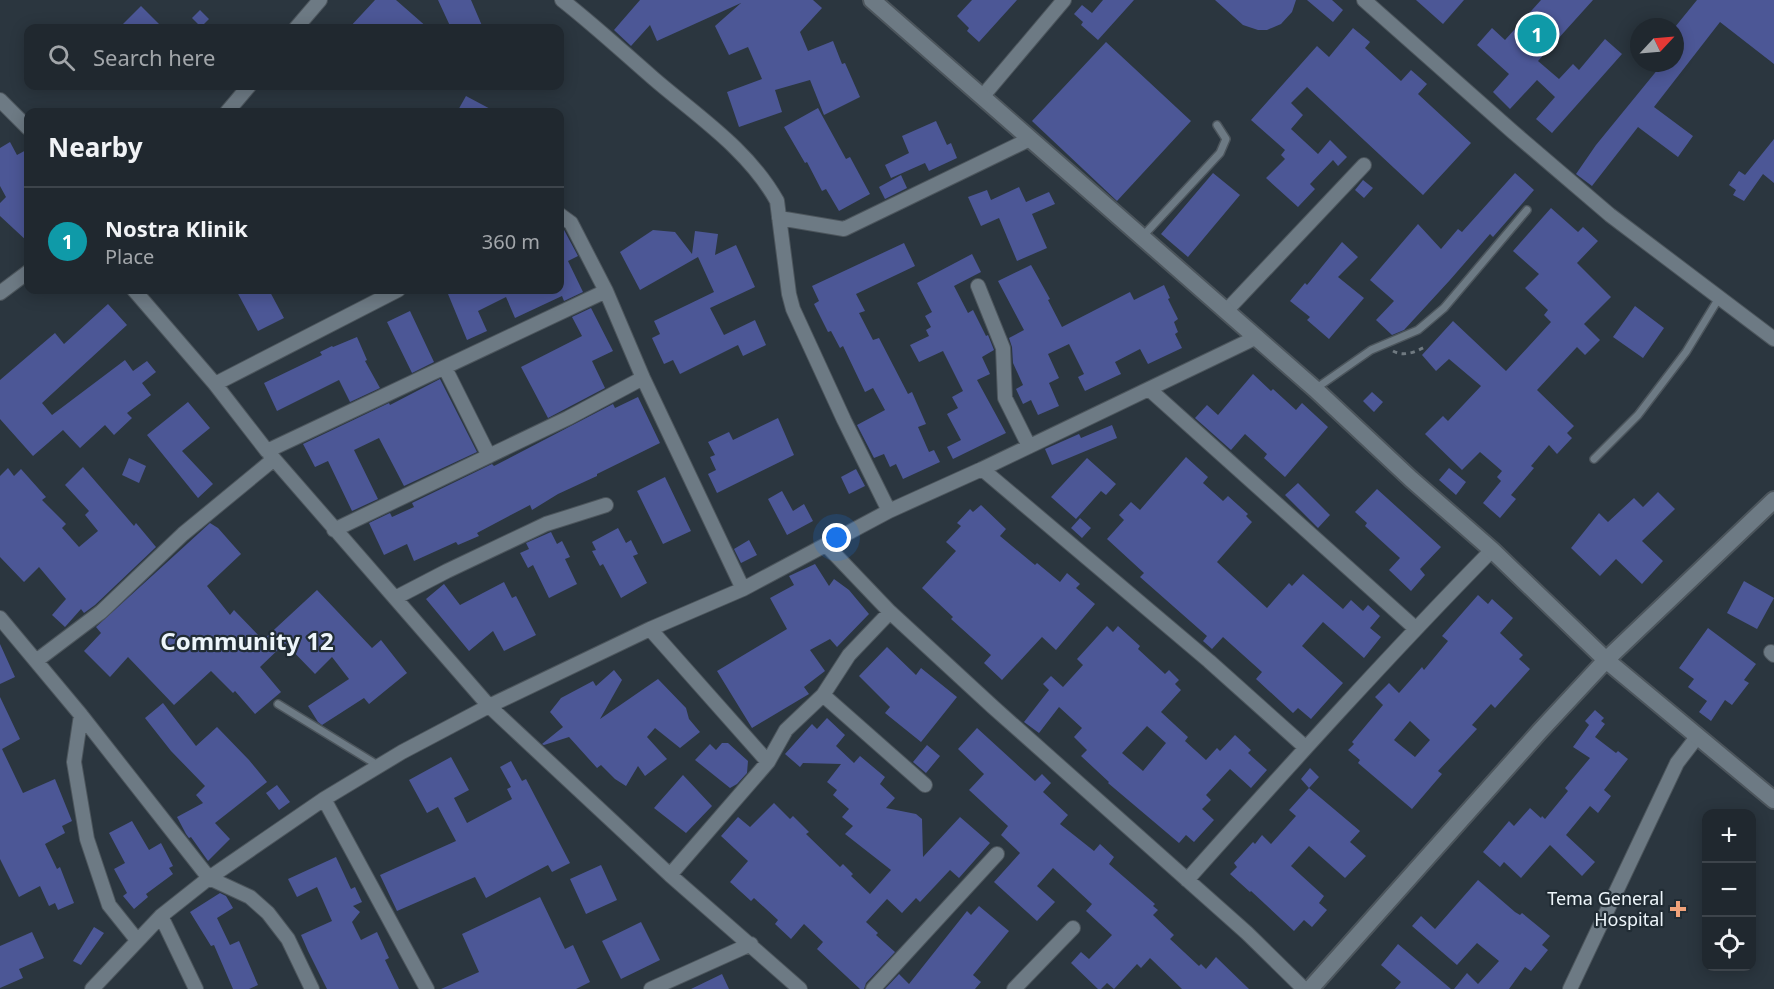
<!DOCTYPE html>
<meta charset="utf-8">
<style>
body{margin:0;font-family:"Noto Sans",sans-serif;background:#2d343b;color:#f1f3f6}
.controls{position:absolute;right:18px;bottom:18px;display:grid;overflow:hidden;border-radius:12px;box-shadow:0 3px 15px #0003}
.controls button{width:54px;height:54px;display:grid;place-items:center;padding:0;border:0;border-bottom:2px solid #3d444b;background:#20282f;color:#f1f3f6;font:30px sans-serif}
.compass{position:absolute;left:1630px;top:18px;width:54px;height:54px;border-radius:50%;background:#20282f;box-shadow:0 3px 15px #0003;rotate:64deg}
.you{position:absolute;left:837px;top:538px;width:21px;height:21px;margin:-15px;border:4px solid #fff;border-radius:50%;background:#1a73e8;box-shadow:0 0 0 9px #1a73e833}
.badge{display:grid;place-items:center;width:39px;height:39px;border-radius:50%;background:#ea580c;color:#fff;font-size:20px;font-weight:700}
.pin{position:absolute;translate:-50% -50%;border:3px solid #fff;box-shadow:0 2px 6px #0006}
.list{margin:0;padding:0;list-style:none}
h2{display:flex;justify-content:space-between;align-items:center;height:78px;margin:0;padding:0 24px;font-size:26px}
h2 small{font-size:20px;font-weight:400;color:#a2a6aa}
.list li{display:grid;grid-template-columns:39px 1fr auto;gap:18px;align-items:center;box-sizing:border-box;height:108px;padding:0 24px;border-top:2px solid #3d444b}
.list b{display:block;font-size:22px;white-space:nowrap}
.list p{margin:0;font-size:20px;white-space:nowrap;color:#a2a6aa}
.list em{font-size:20px;font-style:normal;color:#a2a6aa}
.icon{flex:none;width:33px;height:33px;fill:none;stroke:currentColor;stroke-width:2;stroke-linecap:round;stroke-linejoin:round}
.map{position:relative;flex:none;width:1774px;height:989px;overflow:hidden}
.search{position:absolute;background:#20282f;box-shadow:0 3px 15px #0003;left:24px;top:24px;width:540px;height:66px;display:flex;align-items:center;gap:15px;box-sizing:border-box;padding:0 21px;border-radius:12px;color:#a2a6aa;font-size:22px}
.panel{position:absolute;background:#20282f;box-shadow:0 3px 15px #0003;left:24px;top:108px;width:540px;height:186px;border-radius:12px}
.map>svg:first-child{display:block}
.building{fill:#4c5796;fill-rule:evenodd}
.lines{fill:none;stroke-linecap:round;stroke-linejoin:round}
.service-casing{stroke:#4c555c;stroke-width:10}
.minor-casing{stroke:#4c555c;stroke-width:16}
.tertiary-casing{stroke:#4c555c;stroke-width:20}
.path{stroke:#707a81;stroke-width:3;stroke-dasharray:4.5 4.5;stroke-linecap:butt}
.service{stroke:#6d7a84;stroke-width:7}
.minor{stroke:#6d7a84;stroke-width:14}
.tertiary{stroke:#6d7a84;stroke-width:16}
.poi-dot{fill:#f0a27a;stroke:#212c34;stroke-width:2}
.labels{text-anchor:middle;stroke-width:4.5;stroke-linejoin:round;paint-order:stroke}
.poi-label{font-size:18px;fill:#edf5fa;stroke:#212c34;text-anchor:end}
.district-label{font-size:24px;font-weight:bold;fill:#edf5fa;stroke:#212c34}
</style>
<div class="map">
<svg width="1774" height="989" viewBox="0 0 1774 989">
<rect width="100%" height="100%" fill="#2b363f"/>
<path class="building" d="M375,0h21l32,28h-79z
M438,0h33l12,28h-32z
M640,0h173l9,8 -22,24 8,19 25,-10 9,23 3,-1 15,34 -36,18 -14,-35 -35,10 7,22 -43,15 -12,-35 35,-13 -14,-32 -19,8 -14,-29 26,-23 -84,38 -7,-16 -19,21 -17,-16z
M972,0h45l-38,42 -12,-11 2,-3 -12,-12z
M1103,0h31l-36,40 -17,-15 2,-3 -9,-8 8,-9 10,8z
M1215,0h81l-4,12 -11,12 -14,6h-9l-15,-5z
M1307,0h25l11,10 -10,12z
M1416,0h48l-21,24z
M1541,0h52l-55,61 21,18 14,-15 6,6 26,-31 17,15 -70,79 -16,-14 19,-22 -18,-17 -27,29 -17,-17 16,-18 -32,-29 15,-17 13,12z
M1697,0h77v64l-54,-42 -66,85 39,29 -15,21 -40,-30 -46,59 -16,-12 20,-29 67,-82h12v-36z
M141,6l22,22h-44z
M200,10l9,9 -8,8 -9,-9z
M1353,28l17,14 -5,6 36,33 10,-11 16,14 -9,10 53,49 -48,52 -116,-108 -16,16 12,12 -12,14 27,25 12,-14 17,17 -9,9 -5,-6 -23,24 5,5 -17,18 -32,-29 19,-19 -4,-4 4,-5 -34,-30 66,-74 12,11z
M1106,42l85,79 -74,80 -85,-80z
M466,96l30,16h-39z
M818,108l28,51 4,-2 20,37 -31,17 -13,-22 -4,2 -15,-29 -2,1 -21,-36z
M936,121l11,24 4,-2 6,15 -28,13 -4,-8 -34,15 -6,-13 24,-12 -7,-17z
M1774,139v44l-11,-9 -19,27 -11,-6 3,-5 -7,-5 10,-14 6,4z
M10,142l7,13 11,-6v93l-28,-26v-13l6,-6 -6,-11v-38z
M1213,173l27,22 -52,62 -27,-23z
M1515,173l19,17 -41,47 -3,-3 -40,46 -46,50 -12,5 -16,-15 18,-19 -24,-21 48,-56 23,25 17,-20 4,3z
M901,175l6,13 -22,11 -6,-12z
M1363,180l10,8 -9,10 -9,-8z
M1019,187l7,15 23,-10 6,12 -23,10 15,34 -30,13 -18,-43 -18,8 -13,-29 19,-7 4,10z
M1551,208l27,24 5,-5 15,14 -21,22 34,34 -27,27 16,16 -15,15 -8,-8 -40,43 37,36 -7,7 5,5 -15,16 -8,-9 -18,21 3,2 -23,27 5,4 -16,19 -17,-15 18,-22 -4,-4 5,-6 -22,-19 -18,18 -37,-36 18,-18 5,5 33,-35 -32,-27 -13,12 -14,-16 31,-34 53,50 45,-49 -7,-7 4,-5 -23,-22 14,-14 -26,-23z
M560,226l3,2 15,28 -10,5 15,31 -19,9 -2,-5 -47,22 -9,-21 -28,14 9,20 -20,9 -19,-46 9,-4h103z
M653,230l22,2 17,22 3,-23 23,3 -3,21 21,-10 19,42 -45,21 14,27 31,-15 11,25 -23,11 -5,-11 -58,29 -7,-14 -9,4 -12,-26 8,-4 -6,-13 60,-29 -16,-35 -58,33 -20,-38z
M1342,242l16,15 -20,20 26,21 -35,41 -22,-19 3,-3 -20,-16 15,-18 2,2z
M904,243l11,23 -59,28 9,17 -6,2 14,27 6,-2 29,56 4,-2 14,32 -8,3 11,25 5,-2 6,12 -37,17 -7,-15 -6,3 -6,-13 -10,4 -17,-33 28,-15 -12,-22 -8,4 -22,-46 -3,2 -9,-17 -3,1 -14,-28 5,-3 -7,-15z
M972,254l9,18 -27,14 14,27 5,-3 13,26 2,-1 6,15 -12,7 8,17 -13,6 29,53 -53,26 -6,-12 14,-7 -14,-26 11,-6 -6,-11 11,-6 -20,-40 -24,11 -9,-17 19,-9 -3,-6 5,-3 -6,-11 7,-4 -15,-29z
M1031,265l19,34 -2,1 14,27 68,-35 4,8 30,-15 6,13 -2,1 10,20 -4,3 4,10 -3,2 7,14 -34,16 -8,-15 -25,13 6,12 -36,17 -7,-14 6,-3 -15,-30 -21,10 11,24 -10,5 10,23 -21,9 -7,-15 -8,4 -7,-15 7,-4 -10,-22 -1,-16 -3,-9 15,-8 -26,-49z
M236,290h33l15,28 -26,13z
M108,304l19,21 -85,78 10,12 73,-55 8,11 14,-10 9,11 -14,11 9,12 -24,18 5,5 -18,17 -9,-10 -25,23 -17,-18 -30,26 -33,-37v-39l55,-47 9,11z
M1635,306l29,22 -21,30 -30,-21z
M591,308l22,43 -21,10 13,27 -57,30 -27,-51 61,-31 -10,-19z
M410,311l24,51 -22,11 -25,-51z
M357,337l10,23 -2,1 15,27 -30,14 -11,-22 -62,31 -13,-28 58,-28 -2,-3 12,-6 1,1z
M1253,374l18,17 2,-2 23,21 6,-7 26,24 -43,50 -21,-19 3,-4 -22,-20 -14,16 -36,-32 12,-13 11,10z
M440,379l37,73 -73,34 -25,-48 -25,12 24,49 -26,12 -24,-50 -13,6 -12,-23 86,-41 1,2z
M1372,392l11,10 -9,10 -11,-11z
M638,397l22,46 -63,31v2l-39,18 -26,16 -2,-5 -53,28 2,3 -21,9 -2,-3 -42,19 -7,-17 -23,11 -15,-32 21,-10 2,4 22,-10 -2,-4 80,-39 2,2 119,-62 2,4z
M188,402l22,26 -28,23 31,33 -15,14 -51,-63z
M778,418l16,37 -77,38 -9,-19 8,-4 -6,-13 5,-2 -7,-13 21,-10 4,8z
M1112,425l5,13 -65,27 -7,-16 34,-15 2,4z
M1186,457l22,20 -5,6 20,18 5,-5 20,18 -2,2 6,6 -35,40 50,46 22,-25 3,3 11,-12 40,35 8,-9 12,11 5,-6 12,11 -10,12 11,9 -17,21 -41,-36 -21,24 41,37 -32,36 -13,-11 -5,5 -37,-34 6,-7 -39,-35 -11,12 -9,-8 4,-5 -67,-59 4,-4 -37,-34 17,-19 -5,-5 12,-13 9,8z
M129,458l17,8 -7,17 -17,-8z
M1087,458l29,26 -10,11 -5,-4 -25,28 -25,-22z
M83,467l51,59 2,-3 20,24 -61,58 -11,8 -3,-4 -16,18 -13,-12 14,-16 -27,-32 -15,15 -24,-25v-81l8,-8 6,8 7,-7 25,28 -4,3 24,24 -4,4 17,19 19,-16 -13,-16 4,-4 -24,-26z
M1449,468l17,14 -10,13 -17,-15z
M856,469l9,17 -16,8 -8,-17z
M665,477l26,54 -28,13 -26,-53z
M1298,483l32,32 -12,13 -33,-33z
M1377,489l64,58 -21,22 5,6 -14,16 -22,-21 11,-12 -35,-32 2,-3 -12,-11z
M782,491l11,20 11,-7 9,17 -26,14 -19,-36z
M1658,492l17,17 -33,32 21,20 -21,23 -26,-25 -16,17 -29,-28 28,-35 9,9 26,-24 9,9z
M981,505l25,24 -6,7 35,29 2,-2 23,19 7,-9 13,11 -4,4 19,16 -39,46 -14,-13 -40,43 -18,-17 7,-8 -40,-36 2,-2 -31,-29 34,-37 -10,-9 15,-16 -4,-3 13,-14 3,3z
M1080,518l11,10 -9,10 -11,-10z
M210,523l8,5 23,26 -34,32 23,29 4,-5 29,30 54,-50 55,58 9,-8 26,33 -38,31 -5,-6 -42,27 -4,-3 -10,-16 41,-27 -17,-22 -17,17 -30,-31 -25,24 21,25 -26,22 -20,-23 -2,2 -22,-22 -37,34 -46,-48 -18,20 -26,-26 17,-18 -5,-6z
M618,528l8,15 5,-3 7,14 -5,2 14,27 -26,15 -18,-34 -3,2 -8,-15 4,-1 -4,-8z
M551,532l6,12 5,-3 8,16 -5,2 12,25 -28,14 -16,-33 -5,3 -8,-15 9,-4 -3,-6z
M749,540l8,15 -16,8 -7,-14z
M815,564l14,22 5,-7 15,11 20,24 -32,33 -7,-8 -20,11 15,21 -21,16 5,7 -57,34 -35,-57 70,-42 -17,-31 24,-13 -5,-9z
M1744,581l30,17 -17,31 -30,-16z
M504,582l8,16 4,-2 20,39 -32,16 -11,-20 -24,20 -43,-52 18,-15 16,21z
M1478,595l10,9 4,-5 21,19 -13,15 23,22 -4,4 11,10 -35,39 -4,-4 -19,21 5,4 -39,42 4,3 -30,35 -54,-46 2,-3 -12,-10 6,-6 -2,-2 31,-37 -8,-8 14,-14 10,10 23,-26 2,3 24,-29 -6,-5zM1410,721l20,19 -15,17 -21,-17z
M1107,626l6,6 5,-6 22,20 -2,3 27,25 4,-4 10,10 -4,4 6,6 -20,22 27,25 -3,4 21,19 11,-12 3,3 15,-16 16,15 -3,3 19,17 -16,18 -21,-19 -24,26 5,5 -9,9 12,11 -20,22 -8,-7 -7,8 -71,-60 1,-1 -28,-26 6,-6 -13,-13 8,-9 -23,-21 -20,26 -15,-11 25,-32 -6,-6 8,-8 12,11 20,-22 -6,-6zM1147,726l19,17 -23,28 -21,-18z
M1708,628l48,36 -12,16 5,3 -17,22 -7,-5 -14,21 -12,-9 8,-11 -19,-14 6,-8 -15,-11z
M0,644l15,33 -15,7z
M887,647l29,28 5,-7 36,29 -36,45 -36,-29 5,-6 -31,-31z
M614,670l8,10 -22,39 58,-40 28,29 3,11 11,13 -20,16 -25,-20 -8,9 20,22 -22,17 -7,-10 -12,20 -11,-7 -14,-14 -4,3 -28,-31 -25,8 -2,-1 21,-17 -13,-15 11,-14 32,-17 3,5z
M0,697l20,42 -18,10 21,44 32,-14 17,42 -10,5 3,7 -20,11 12,25 3,-2 14,36 -16,7 -3,-7 -6,3 -9,-20 -21,11 -19,-38z
M163,703l33,43 21,-19 32,33 18,22 -52,41 15,16 -22,22 -17,-24 -2,1 -3,-4 -9,-17 26,-14 -7,-8 9,-9 -34,-35 -26,-33z
M1595,710l9,8 -3,3 4,3 -10,13 21,16 2,-2 10,8 -24,31 7,6 -13,17 -8,-7 -24,29 29,27 -13,14 -32,-31 -29,33 -17,-16 -4,5 -17,-15 26,-31 5,5 16,-18 11,10 1,-2 3,3 23,-28 -3,-3 25,-30 -17,-11 16,-22 -4,-4z
M827,718l18,17 -9,11 18,17 6,-7 25,21 -5,7 15,14 -9,10 30,6 6,5 1,38 37,-40 30,26 -31,35 -9,-8 -30,32 -4,-4 -14,15 -15,-14 -21,23 12,11 -2,2 19,17 -29,31 -2,6h-4l-43,-40 6,-7 -19,-18 -13,15 -16,-15 3,-4 -24,-22 -3,3 -21,-19 18,-21 -27,-25 17,-19 12,10 24,-24 16,16 3,-3 16,16 -3,2 34,33 3,-3 10,10 -2,2 19,18 21,-24 -46,-36 8,-8 -11,-9 7,-8 -16,-14 4,-5 -10,-8 14,-18 -38,-1 -3,4 -15,-13 27,-30 5,5z
M977,728l58,53 7,-7 9,9 -8,9 25,23 -8,9 34,27 6,-7 14,13 -5,7 46,40 -2,2 5,4 -5,5 21,20 -4,4 29,27 2,-2 5,5 10,-12 33,32h-67l-32,-31 -9,10 -4,-4 -23,25 -7,-6 -6,6h-3l-27,-26 10,-11 8,7 23,-24 -26,-24 6,-7 -39,-36 -16,18 18,16 -18,19 -43,-39 26,-29 -19,-18 7,-9 -39,-36 15,-16 -26,-25z
M722,743h6l20,18 -1,12 -10,11 -7,4 -35,-28 15,-16 6,6z
M927,745l13,11 -14,17 -13,-11z
M451,757l18,33 -15,8 13,25 45,-24 -5,-10 4,-2 -11,-20 11,-6 11,20 4,-2 44,84 -18,9 -4,-7 -62,33 -11,-21 -78,34 -17,-36 76,-34 -18,-34 -11,6 -18,-33z
M1310,768l9,9 -10,11 51,43 -10,11 16,14 -21,22 -36,-32 -18,20 33,30 -5,7 8,7 -15,17 -8,-7 -10,11 -43,-40 -1,1 -20,-18 7,-7 -3,-4 19,-21 2,2 7,-9 9,9 25,-28 -7,-6 20,-22 -8,-9z
M683,775l29,31 -26,27 -32,-25z
M277,785l13,17 -11,8 -13,-17z
M132,821l17,29 12,-7 12,23 -4,2 4,6 -27,20 2,3 -14,12 -11,-13 4,-3 -13,-24 11,-6 -16,-30z
M336,857l15,32 4,-2 7,15 -9,4 7,6 -8,10 9,18 16,-8 12,26 -4,2 14,29h-72l-19,-38 -7,-16 31,-14 -15,-34 -20,10 -9,-18z
M601,865l16,35 -31,14 -16,-35z
M1478,880l37,32 5,3 2,-2 28,23 -8,9 6,5 -17,21 -6,-4 -16,22h-55l13,-16 11,11 21,-23 -22,-18 -20,22 -45,-39 9,-10 14,13z
M220,893l6,3 7,12 -16,10 13,27 9,-4 19,44 -9,4h-16l-19,-44 -3,1 -21,-34z
M540,897l25,52 8,-4 17,37 -14,7h-135l38,-17 -17,-38z
M979,906l30,25 -36,44 8,7 -6,7h-90l14,-15 10,10 58,-73 4,4z
M641,922l19,38 -39,19 -19,-38z
M94,927l10,6 -23,32 -8,-4z
M32,932l12,26 -25,11 4,9 -23,10v-42z
M1398,944l53,45h-56l6,-7 -20,-17z
M722,974l7,15h-38z"/>
<g class="lines">
<g class="service-casing">
<path id="service" d="M1142,237l78,-84 6,-14 -9,-14
M1315,389l56,-39 47,-20 26,-22 83,-98
M1594,459l44,-44 48,-63 33,-54
M278,704l101,62"/>
</g>
<g class="minor-casing">
<path id="minor" d="M562,0c32,25 61,52 91,78 44,38 95,71 124,123l12,93 4,15 51,111 45,91
M1364,0l149,132 97,83 164,124
M296,28l24,-28
M982,97l82,-97
M0,100l28,28
M227,112l22,-26
M560,215l11,8 35,68 37,87 100,211
M779,218l65,11 186,-90
M978,286l25,62 2,50 24,48
M134,290l81,94 52,67 222,255 181,169 130,114
M0,293l28,-21
M1227,310l137,-145
M445,368l44,88
M215,384l183,-94
M1150,390l265,238
M267,451l339,-160
M982,469l227,192 96,86
M334,530l234,-112 75,-40
M826,545l64,67 103,95 254,226 57,56
M395,598l52,-27 99,-47 60,-19
M0,618l81,97 128,163 41,19 18,16 20,26 24,50
M650,629l118,133
M1771,652l3,3
M36,661l65,-49 82,-78 91,-75
M823,695l102,90
M81,715l-7,47 13,77 22,66 28,35
M324,799l103,190
M670,875l98,-113 18,-32 37,-35 26,-40 41,-43
M1187,880c100,-112 200,-223 305,-330
M161,916l35,73
M92,989l69,-73 48,-38 115,-79 78,-47 87,-46 161,-77 93,-40 146,-78 93,-42 275,-132
M651,989l100,-45
M873,989l124,-135
M1014,989l59,-61
M1570,989l107,-226 20,-26"/>
</g>
<g class="tertiary-casing">
<path id="tertiary" d="M872,0l443,389 96,90 81,71 114,110 168,140
M1310,989l230,-258 66,-71 168,-160"/>
</g>
<path class="path" d="M1393,351c11,6 22,1 32,-4"/>
<use href="#service" class="service"/>
<use href="#minor" class="minor"/>
<use href="#tertiary" class="tertiary"/>
</g>
<path class="poi-dot" d="M1675 900h6v6h6v6h-6v6h-6v-6h-6v-6h6z"/>
<g class="labels">
<g class="poi-label">
<text x="1664" y="905">Tema General<tspan x="1664" dy="21">Hospital</tspan></text>
</g>
<g class="district-label">
<text x="247" y="650">Community 12</text>
</g>
</g>
</svg>
<div class="controls">
<button>+</button>
<button>−</button>
<button><svg class="icon" aria-label="locate" viewBox="0 0 24 24"><circle cx="12" cy="12" r="6"/><path d="M12 2v4M12 18v4M2 12h4M18 12h4"/></svg></button>
</div>
<svg class="compass" viewBox="-18 -18 36 36"><path d="M0-13l5 13h-10z" fill="#e53935"/><path d="M0 13l5-13h-10z" fill="#a2a6aa"/></svg>
<div class="you"></div>
<div class="pin badge" style="left:1537px;top:34px;background:#0f9aa8">1</div>
<div class="search"><svg class="icon" aria-label="search" viewBox="0 0 24 24"><circle cx="10" cy="10" r="6"/><path d="M15 15l6 6"/></svg>Search here</div>
<section class="panel">
<h2>Nearby<small></small></h2>
<ul class="list">
<li><span class="badge" style="background:#0f9aa8">1</span><div><b>Nostra Klinik</b><p>Place</p></div><em>360 m</em></li>
</ul>
</section>
</div>
